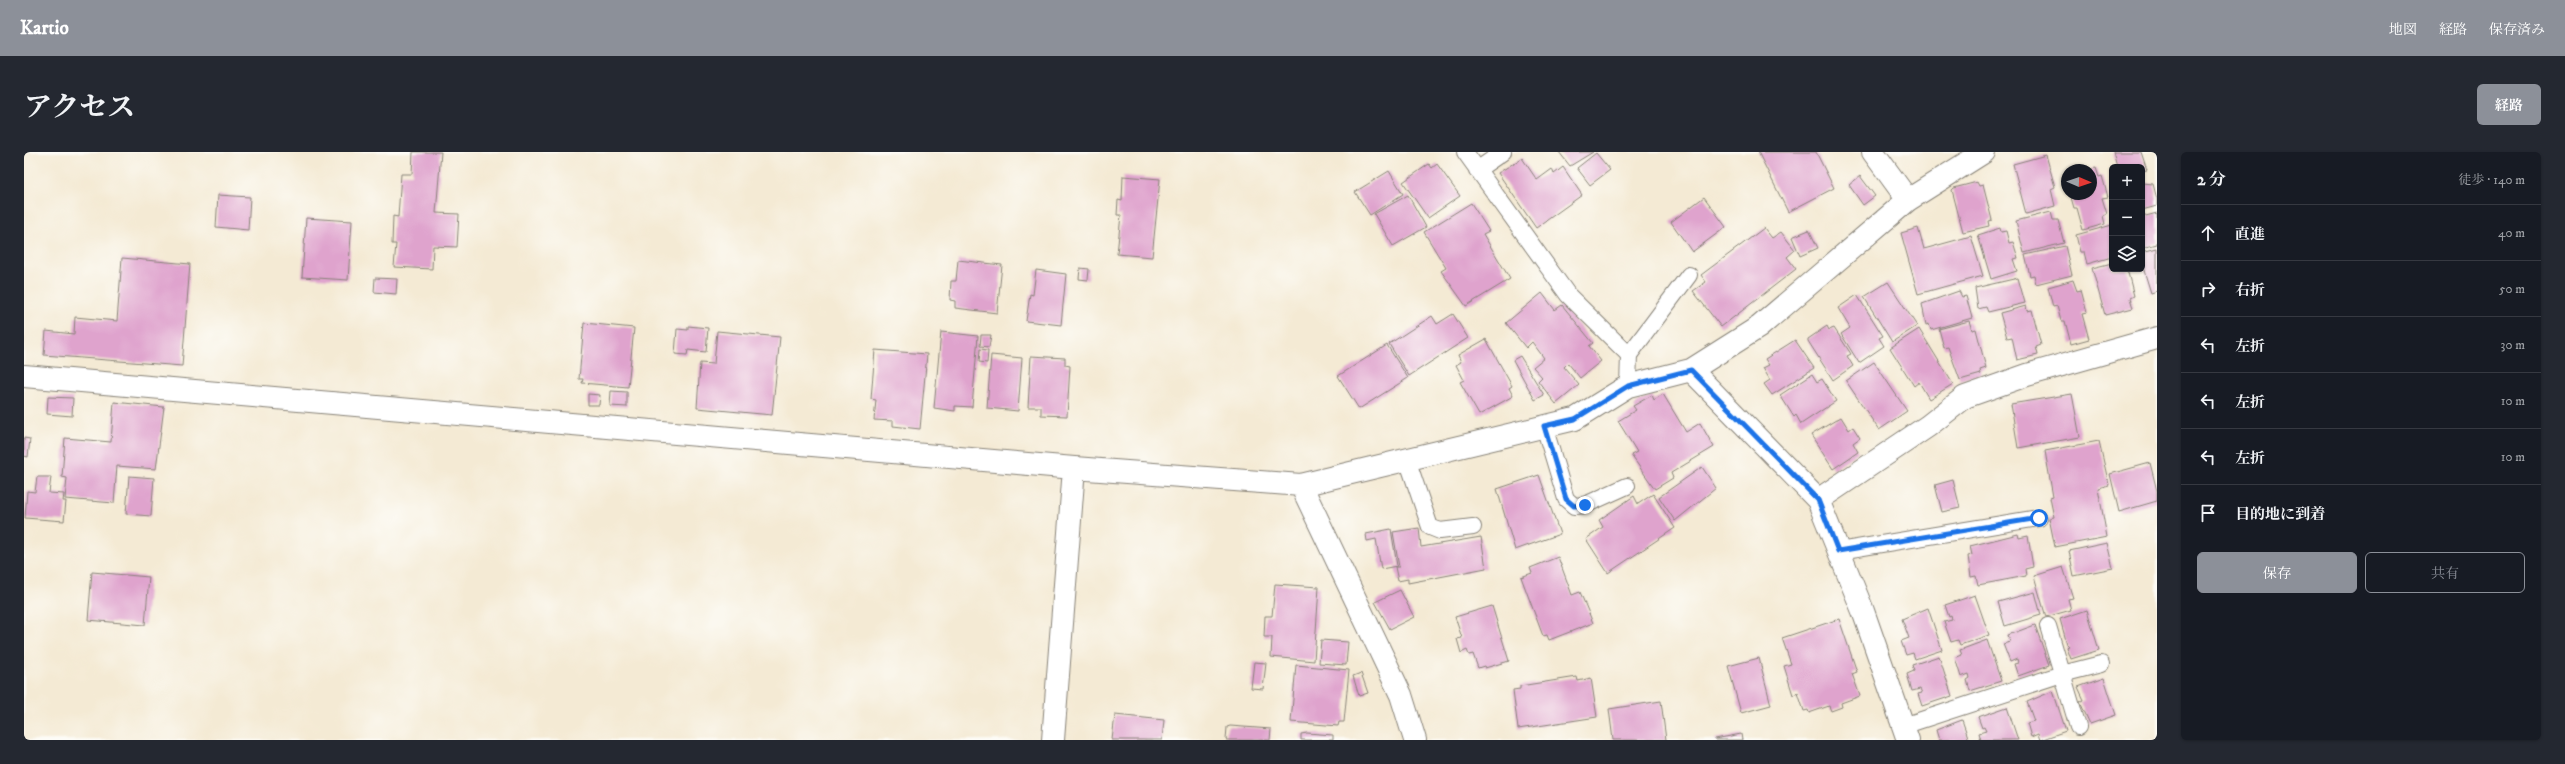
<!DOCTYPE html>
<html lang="ja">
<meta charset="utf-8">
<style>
body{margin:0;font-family:"IM FELL DW Pica","Noto Serif JP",serif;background:#242831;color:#f1f3f6}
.controls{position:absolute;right:12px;top:12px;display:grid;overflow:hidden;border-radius:6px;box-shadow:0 1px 3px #0004}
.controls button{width:36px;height:36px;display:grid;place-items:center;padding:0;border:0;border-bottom:1px solid #363941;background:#171b24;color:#f1f3f6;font:20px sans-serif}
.compass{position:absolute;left:2037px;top:12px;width:36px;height:36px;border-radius:50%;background:#171b24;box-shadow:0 1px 3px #0004;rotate:92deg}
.stop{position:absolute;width:12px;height:12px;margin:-9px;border:3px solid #1a73e8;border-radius:50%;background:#fff}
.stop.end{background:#1a73e8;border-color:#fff;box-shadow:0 1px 4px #0008}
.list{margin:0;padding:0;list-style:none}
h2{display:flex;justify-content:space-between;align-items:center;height:52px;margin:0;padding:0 16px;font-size:17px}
h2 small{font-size:13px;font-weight:400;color:#9ea1a6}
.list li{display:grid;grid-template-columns:26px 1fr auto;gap:12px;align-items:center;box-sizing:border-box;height:56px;padding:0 16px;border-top:1px solid #363941}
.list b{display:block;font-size:15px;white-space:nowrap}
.list em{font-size:13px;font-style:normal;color:#9ea1a6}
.actions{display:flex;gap:8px;padding:12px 16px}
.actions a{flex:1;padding:9px 0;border:1px solid #8c9099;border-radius:6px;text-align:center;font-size:14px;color:#8c9099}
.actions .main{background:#8c9099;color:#fff}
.icon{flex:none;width:22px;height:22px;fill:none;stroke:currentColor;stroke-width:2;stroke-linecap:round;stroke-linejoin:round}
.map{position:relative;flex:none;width:2133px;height:588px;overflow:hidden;border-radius:6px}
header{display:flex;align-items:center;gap:24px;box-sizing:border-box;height:56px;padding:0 20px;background:#8c9099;color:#fff}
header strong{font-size:19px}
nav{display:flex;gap:22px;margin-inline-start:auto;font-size:14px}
.intro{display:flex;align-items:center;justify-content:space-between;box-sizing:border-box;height:96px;padding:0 24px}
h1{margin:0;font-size:28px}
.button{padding:10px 18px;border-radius:6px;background:#8c9099;color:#fff;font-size:14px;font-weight:700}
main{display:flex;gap:24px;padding:0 24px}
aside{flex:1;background:#171b24;border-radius:6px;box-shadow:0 1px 3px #0004}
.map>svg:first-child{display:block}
.building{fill:#dfa3cd}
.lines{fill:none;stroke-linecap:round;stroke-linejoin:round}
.service-casing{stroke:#888378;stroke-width:18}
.minor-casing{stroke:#888378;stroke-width:24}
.service{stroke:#fff;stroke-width:16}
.minor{stroke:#fff;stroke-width:22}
.route{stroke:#1a73e8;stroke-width:5}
</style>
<header>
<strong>Kartio</strong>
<nav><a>地図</a><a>経路</a><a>保存済み</a></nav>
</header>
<div class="intro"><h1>アクセス</h1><a class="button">経路</a></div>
<main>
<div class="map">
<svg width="2133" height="588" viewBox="0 0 2133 588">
<rect width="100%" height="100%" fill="#fdfcf7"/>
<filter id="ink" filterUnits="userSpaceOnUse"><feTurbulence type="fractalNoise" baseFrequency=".025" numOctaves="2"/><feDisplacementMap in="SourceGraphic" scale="8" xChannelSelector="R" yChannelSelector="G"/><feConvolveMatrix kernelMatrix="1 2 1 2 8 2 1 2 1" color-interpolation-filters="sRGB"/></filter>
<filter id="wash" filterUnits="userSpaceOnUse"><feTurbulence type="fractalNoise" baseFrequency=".012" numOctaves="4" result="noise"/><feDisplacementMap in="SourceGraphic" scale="16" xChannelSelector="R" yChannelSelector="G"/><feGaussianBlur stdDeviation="0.9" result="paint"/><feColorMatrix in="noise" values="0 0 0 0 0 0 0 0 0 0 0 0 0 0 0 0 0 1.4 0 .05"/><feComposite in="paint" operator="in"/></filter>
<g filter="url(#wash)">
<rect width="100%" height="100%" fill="#f4ead4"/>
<g id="blocks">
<path class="building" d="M389,0h28l-5,61 23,1 -2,33 -24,-1 -1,23 -38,-2 2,-23h-4l1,-28 5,1 3,-43h11z
M1535,0h34l-23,14z
M1734,0h58l18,36 -46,24z
M2089,0h28l6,18 -5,1v-4h-25z
M1572,1l14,17 -20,15 -13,-17z
M2022,3l9,32 -4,2 4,17 -29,8 -13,-50z
M1498,6l15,22 15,-11 2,5 9,-7 19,28 -46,33 -38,-55z
M1405,12l3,4 5,-4 23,32 -32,22 -25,-36z
M2072,16l3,9 3,-1 6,21 -6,1 5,16 -4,2 2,8 -22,6 -6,-22h-3l-4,-14h21v-25z
M1365,19l14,23 -33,21 -15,-23z
M1099,24l37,3 -8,78 -35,-3 4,-39h-4l1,-15 4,1z
M1836,24l15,20 -12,9 -14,-20z
M2118,28l1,3 10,1 4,15v7l-15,4z
M1953,30l2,4 4,-1 9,35 -4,1 1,5 -26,6 -11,-42 2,-2z
M194,43l32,2 -2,33 -32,-3z
M1384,43l18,32 -33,19 -19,-32z
M1680,45l22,30 -34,25 -21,-30z
M1447,51l18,28 -6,3 27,45 -44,27 -25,-35 5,-3 -22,-36z
M2027,60l2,8h5l6,23 -40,10 -8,-32z
M2133,61v31l-15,4v-31z
M282,66l46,3 -4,59 -46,-3z
M2088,73v32l-25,7 -3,-12h-4l-4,-17z
M1740,76l8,10 9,-6 14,18 -8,7 9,12 -75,58 -28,-36 13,-9 -5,-7z
M1894,76l6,21 47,-13 12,40 -65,18 -17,-61z
M1976,76l1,4 5,-1 3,12 4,-1 5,16 -5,1 4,12 -26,8 -13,-44z
M1785,78l9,18 -18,8 -8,-19z
M2041,94l7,29 -36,9 -2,-9 -4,1 -5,-21z
M2133,96v43l-6,2 -9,-29v-12z
M98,106l68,6 -8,102 -138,-11 2,-24 28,3 1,-17 42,4z
M934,108l44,5 -5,48 -42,-5v-7l-5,-1 1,-19h5z
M2088,111v6h15l7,27 -4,2 3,10 -28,7 -13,-47z
M1056,116l9,1 -1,11 -9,-1z
M1012,118l30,4 -5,51 -35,-4 4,-27 3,1z
M351,126l22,1 -1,15 -22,-2z
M1994,126l7,25 -37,9 -2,-5 -8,2 -3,-21z
M2049,128l4,11 4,-1 6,23 -5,1 7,25 -18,5 -6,-23h-4l-4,-15 -4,1 -5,-20z
M1864,130l29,44 -25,16 -28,-45z
M1935,139l3,6 4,-1 6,22 -41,12 -2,-6 -3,1 -4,-21z
M1518,141l13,17 7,-5 31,38 -4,3 12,15 -21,17 -12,-15 -4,4 15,18 -23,19 -18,-23 4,-4 -9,-10 11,-9 -12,-16 -6,6 -20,-25z
M1833,143l26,41 -4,2 5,8 -25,17 -18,-29 9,-6 -12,-20z
M2002,154l1,5 5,-1 9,35 -5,2 2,8 -21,5 -5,-23 -5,1 -7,-25z
M1429,162l15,24 -59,38 -20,-32 43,-28 5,8z
M1945,169l3,9 4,-1 10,39 -6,2 1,4 -21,6 -12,-33 -4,1 -5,-19z
M560,171l50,5 -6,59 -46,-4 1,-4h-4z
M664,174l20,2 -2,24 -18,-2 -1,5 -12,-1 2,-25 11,1z
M1803,174l2,4 5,-2 17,26 -4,2 6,10 -20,14 -25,-39v-2z
M1895,177l34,55 -24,15 -10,-17 -5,4 -24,-38z
M693,179l63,6 -8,78 -75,-7 3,-45 14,1z
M917,180l37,4 -6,71 -17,-1v5l-21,-3z
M957,183h10l-2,12 -9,-1z
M1462,187l26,47 -3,2 4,8 -34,19 -19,-33 4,-2 -8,-15 5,-3 -3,-7z
M1771,188l19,28 -42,27 -8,-11 6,-4 -7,-12 6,-3 -4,-6z
M1363,193l21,33 -49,31 -21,-33z
M956,197l8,1 -1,13 -8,-1z
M851,198l52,4 -7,75 -27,-3v-5l-19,-1 2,-20 -5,-1z
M967,203l31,3 -4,53 -31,-3z
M1007,204l34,2v7l5,1 -3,50 -26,-1v-8h-13z
M1496,204l24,39 -9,5 -22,-40z
M1850,210l33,49 -28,19 -33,-49z
M1788,222l5,8 5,-3 14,22 -35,23 -5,-9 -2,2 -14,-22z
M587,239l16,1v15l-17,-1z
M564,242l12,1 -1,10h-11z
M1639,242l23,38 14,-9 14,24 -43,26 2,5 -18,11 -24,-34 6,-3 -19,-31 18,-11 -3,-4 19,-11 2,5z
M2048,242l8,43 -62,11 -7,-44z
M24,245l25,1 -1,18 -25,-2z
M90,250l50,5 -8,62 -39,-3 -3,37 -49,-4 2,-21 -5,-1 3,-39 46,4z
M1817,265l8,13 4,-3 7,11 -7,5 5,9 -25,17 -22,-34z
M0,286l6,1 -2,18 -4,-1z
M2075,289l10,44 -11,3 9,49 -52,10 -6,-29 5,-1 -4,-19 3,-1 -8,-46z
M2126,311l7,28v10l-38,11 -9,-38z
M1678,315l14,21 -41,33 -16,-24z
M1515,323l21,59 -45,16 -18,-61z
M105,324l25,2 -3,38 -25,-2z
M13,325h14l-2,16 15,1 -1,7h3l-2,20 -39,-3 2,-27 8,1z
M1929,328l7,28 -18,4 -7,-27z
M1629,342l22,34 -67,45 -22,-34 17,-12 -4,-7 35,-24 4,8z
M1395,376l2,19 60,-10 5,31 -78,15v-4l-10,2 -3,-14h4l-6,-35z
M1367,377l6,37 -16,3 -5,-30 -9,2 -1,-7z
M1994,382l1,4 9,-2 5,31 -8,2 1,7 -48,9 -2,-9 -5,1 -3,-21 4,-1 -2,-9z
M2083,391l6,25 -39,8 -5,-25z
M1534,405l14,38 8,-3 13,31 -44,17 -2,-5 -4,1 -22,-59 11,-4 -2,-5z
M2039,415l10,31 -5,1 3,11 -25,7 -12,-41z
M68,420l57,5 -4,48 -57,-5z
M1251,432l44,3 -5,74 -43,-4 1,-20h-8l1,-21h7z
M1376,438l14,27 -24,12 -15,-27z
M2011,440l6,23 -36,11 -7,-24z
M1951,443l14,40 -29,10 -2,-5 -7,2 -7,-20 8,-2 -1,-4 -2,1 -4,-12z
M1468,454l17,55 -24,7 -1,-2 -6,2 -5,-14 -4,1 -2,-5 -6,3 -4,-14 5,-1 -7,-21z
M1904,456l14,42 -27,9 -2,-6 -7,2 -5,-14 8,-3 -7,-19z
M2063,458l12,40 -28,9 -4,-11 3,-1 -3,-3 -7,-25z
M1815,467l18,53 -5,2 8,22 -19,7 1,4 -11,4 -2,-5 -20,7 -1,-3 -4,1 -6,-18 -5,2 -9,-29 7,-2 -9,-26z
M2011,473l14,40 -31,11 -4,-12 4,-1 -1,-4 -7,3 -7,-18 7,-2 -2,-7z
M1297,488l27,2 -2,23 -27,-2z
M1963,488l14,41 -31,10 -3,-11 3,-2 -1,-4 -8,3 -6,-19 7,-3 -2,-5z
M1915,504l13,40 -30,10 -4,-12 4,-1 -2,-4 -8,2 -5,-17 7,-3 -2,-6z
M1735,506l12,47 -30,8 -13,-47z
M1230,510l12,1 -3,26 -12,-1z
M1272,513l53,5 -5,52h-5l-1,4 -47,-4z
M1337,521l7,20 -9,3 -6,-20z
M1553,525l1,4 13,-3 6,39 -79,12 -5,-39 7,-1v-3z
M2080,526l12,37 -26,9 -10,-22 4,-2 -6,-13z
M2029,539l13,40 -26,9 -2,-6 -7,3 -4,-14 7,-2 -7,-19z
M1637,549l5,39h-53l-4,-31z
M1983,555l11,33h-37l-2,-7 7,-2 -2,-4 -2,1 -4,-11z
M1091,563l49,5 -2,20h-50z
M1938,568l7,20h-30l-3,-10z
M1206,574l41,3 -1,11h-44l1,-13z
M1283,581l26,2v5h-32v-6z
M1717,582l1,6h-27v-1z"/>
</g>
</g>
<g filter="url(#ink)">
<use href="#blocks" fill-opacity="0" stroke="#888378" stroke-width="1"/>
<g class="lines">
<g class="service-casing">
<path id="service" d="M1441,0l103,143 61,60
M1453,18l26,-18
M1604,234l1,-31 60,-80
M1520,274l22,73 8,7 11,-1 42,-19
M1383,307l23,68 10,4 33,-4
M1815,399l200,-33
M2024,474l30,101
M1879,574l159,-52 39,-10"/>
</g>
<g class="minor-casing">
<path id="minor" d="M1849,0l35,48
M1667,218l127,130 45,111 45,129
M0,224l1050,92 227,17 274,-66 53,-33 63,-16 68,-43 149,-127 76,-48
M1277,333l100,210 14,45
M1794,348l110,-74 37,-29 62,-22 130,-37
M1029,588l21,-272"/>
</g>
<use href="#service" class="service"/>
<use href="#minor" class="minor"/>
</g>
</g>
<g class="lines" filter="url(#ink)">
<path class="route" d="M1561,353l-11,1 -8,-7 -22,-73 31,-7 53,-33 63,-16 127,130 20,51 201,-33"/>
</g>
</svg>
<div class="controls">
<button>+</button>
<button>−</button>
<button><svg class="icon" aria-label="layers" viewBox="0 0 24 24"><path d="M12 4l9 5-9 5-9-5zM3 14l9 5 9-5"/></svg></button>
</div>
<svg class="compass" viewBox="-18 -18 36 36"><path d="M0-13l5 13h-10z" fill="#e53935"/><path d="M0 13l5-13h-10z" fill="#9ea1a6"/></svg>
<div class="stop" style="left:2015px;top:366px"></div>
<div class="stop end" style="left:1561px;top:353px"></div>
</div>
<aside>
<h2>2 分<small>徒歩 · 140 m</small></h2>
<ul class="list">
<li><svg class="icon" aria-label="ahead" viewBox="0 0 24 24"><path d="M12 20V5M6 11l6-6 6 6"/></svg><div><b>直進</b></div><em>40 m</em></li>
<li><svg class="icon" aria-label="right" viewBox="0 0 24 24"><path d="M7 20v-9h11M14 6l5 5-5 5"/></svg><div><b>右折</b></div><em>50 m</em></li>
<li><svg class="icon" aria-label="left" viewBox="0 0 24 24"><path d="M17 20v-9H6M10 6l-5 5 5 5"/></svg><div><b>左折</b></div><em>30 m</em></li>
<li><svg class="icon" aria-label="left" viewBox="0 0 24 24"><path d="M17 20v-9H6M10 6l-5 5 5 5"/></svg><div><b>左折</b></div><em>10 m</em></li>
<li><svg class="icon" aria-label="left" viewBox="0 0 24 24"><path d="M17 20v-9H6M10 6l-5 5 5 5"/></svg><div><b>左折</b></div><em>10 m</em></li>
<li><svg class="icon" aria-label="arrive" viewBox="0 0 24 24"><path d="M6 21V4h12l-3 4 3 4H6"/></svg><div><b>目的地に到着</b></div></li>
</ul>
<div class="actions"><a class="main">保存</a><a>共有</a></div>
</aside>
</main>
